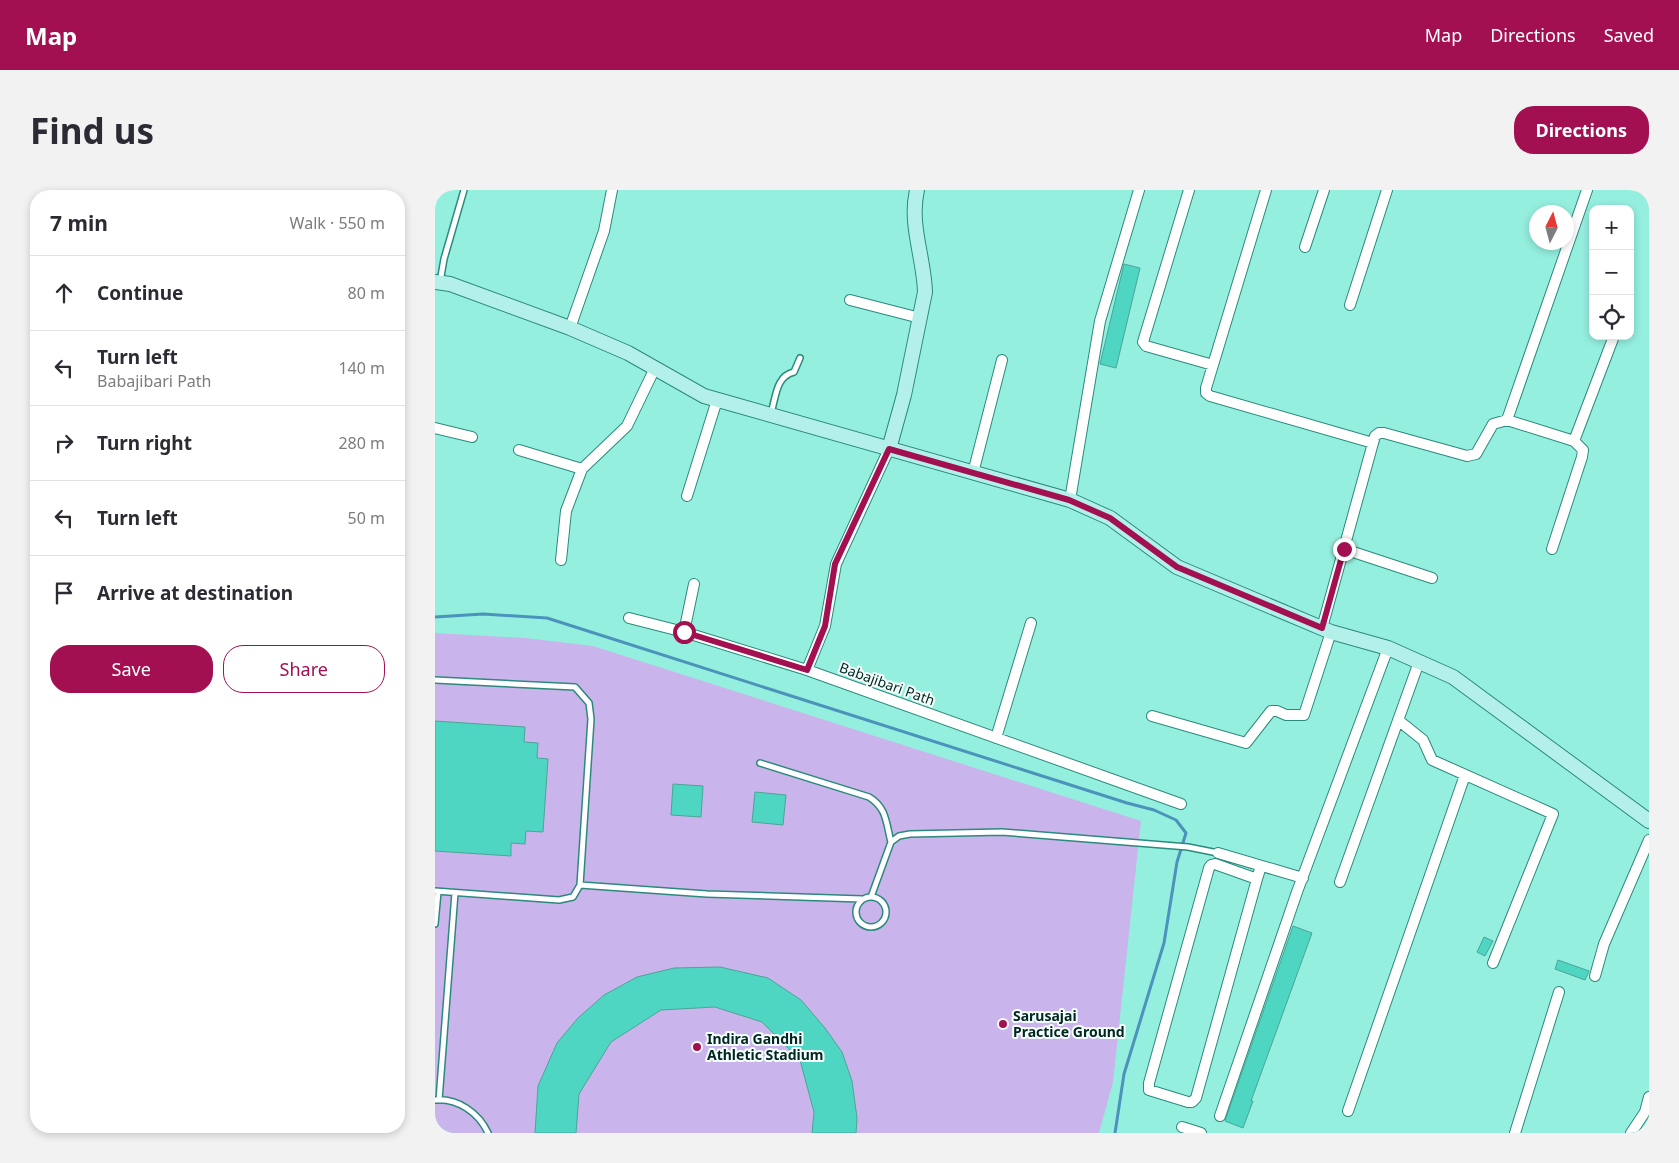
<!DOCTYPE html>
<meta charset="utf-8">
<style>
body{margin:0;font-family:"Noto Sans",sans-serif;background:#f2f2f3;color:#2b2b33}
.controls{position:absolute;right:15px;top:15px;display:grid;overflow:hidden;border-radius:10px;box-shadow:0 2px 8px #0003}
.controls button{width:45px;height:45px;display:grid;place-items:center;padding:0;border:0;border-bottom:1px solid #e1e1e2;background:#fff;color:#2b2b33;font:25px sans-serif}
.compass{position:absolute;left:1094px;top:15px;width:45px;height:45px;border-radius:50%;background:#fff;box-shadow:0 2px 8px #0003;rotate:6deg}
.stop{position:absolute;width:15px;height:15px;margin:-11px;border:4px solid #a31052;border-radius:50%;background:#fff}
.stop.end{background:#a31052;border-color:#fff;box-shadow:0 1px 5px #0008}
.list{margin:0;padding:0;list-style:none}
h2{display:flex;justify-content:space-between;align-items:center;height:65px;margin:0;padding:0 20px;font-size:21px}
h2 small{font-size:16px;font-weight:400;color:#7c7c81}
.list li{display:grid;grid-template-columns:32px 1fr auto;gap:15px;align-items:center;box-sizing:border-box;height:75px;padding:0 20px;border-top:1px solid #e1e1e2}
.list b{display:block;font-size:19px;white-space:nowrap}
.list p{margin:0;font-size:16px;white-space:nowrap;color:#7c7c81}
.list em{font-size:16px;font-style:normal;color:#7c7c81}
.actions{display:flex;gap:10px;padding:15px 20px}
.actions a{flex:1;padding:11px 0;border:1px solid #a31052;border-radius:20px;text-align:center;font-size:18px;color:#a31052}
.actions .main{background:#a31052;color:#fff}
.icon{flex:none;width:28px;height:28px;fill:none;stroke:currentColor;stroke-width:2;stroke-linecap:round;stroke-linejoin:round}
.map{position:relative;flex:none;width:1214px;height:943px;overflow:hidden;border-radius:20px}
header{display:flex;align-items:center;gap:30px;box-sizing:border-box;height:70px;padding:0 25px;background:#a31052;color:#fff}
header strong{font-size:24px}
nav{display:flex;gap:28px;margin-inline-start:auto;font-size:18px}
.intro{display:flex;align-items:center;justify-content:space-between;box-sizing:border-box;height:120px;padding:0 30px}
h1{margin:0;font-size:35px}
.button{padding:12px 22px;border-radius:20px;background:#a31052;color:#fff;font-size:18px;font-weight:700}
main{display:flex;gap:30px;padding:0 30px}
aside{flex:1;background:#fff;border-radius:20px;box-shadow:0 2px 8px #0003}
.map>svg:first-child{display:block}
.green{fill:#c9b5eb}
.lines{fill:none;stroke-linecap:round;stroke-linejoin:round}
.stream{stroke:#4c93bc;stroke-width:3}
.building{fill:#4fd6c3;stroke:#4aa597}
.lane-casing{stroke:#2b8a7d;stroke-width:8}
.street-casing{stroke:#2b8a7d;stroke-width:12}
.secondary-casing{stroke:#2b8a7d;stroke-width:16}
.lane{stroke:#fff;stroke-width:5}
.street{stroke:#fff;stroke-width:10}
.secondary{stroke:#b3f0ea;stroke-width:14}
.route{stroke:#a31052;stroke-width:6}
.poi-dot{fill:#a31052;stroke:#f6fefc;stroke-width:2}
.labels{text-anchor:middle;stroke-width:4;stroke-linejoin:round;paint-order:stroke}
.street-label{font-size:14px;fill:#002621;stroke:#f6fefc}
.poi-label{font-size:14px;font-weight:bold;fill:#002621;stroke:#f6fefc;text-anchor:start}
</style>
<header>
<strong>Map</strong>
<nav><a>Map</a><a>Directions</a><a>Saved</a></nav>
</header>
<div class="intro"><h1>Find us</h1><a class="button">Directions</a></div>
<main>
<aside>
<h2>7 min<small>Walk · 550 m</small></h2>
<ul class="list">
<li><svg class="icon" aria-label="ahead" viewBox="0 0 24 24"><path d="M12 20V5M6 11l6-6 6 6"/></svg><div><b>Continue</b></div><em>80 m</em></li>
<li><svg class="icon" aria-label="left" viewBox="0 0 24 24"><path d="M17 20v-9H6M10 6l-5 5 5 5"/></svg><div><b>Turn left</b><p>Babajibari Path</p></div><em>140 m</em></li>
<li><svg class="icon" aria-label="right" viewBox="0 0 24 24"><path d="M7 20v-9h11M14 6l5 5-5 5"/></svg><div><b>Turn right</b></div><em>280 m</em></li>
<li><svg class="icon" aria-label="left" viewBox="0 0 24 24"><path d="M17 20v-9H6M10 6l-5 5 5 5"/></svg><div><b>Turn left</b></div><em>50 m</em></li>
<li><svg class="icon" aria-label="arrive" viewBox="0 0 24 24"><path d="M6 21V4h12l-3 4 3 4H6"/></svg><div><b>Arrive at destination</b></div></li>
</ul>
<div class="actions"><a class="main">Save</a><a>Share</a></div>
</aside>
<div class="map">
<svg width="1214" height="943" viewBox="0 0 1214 943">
<rect width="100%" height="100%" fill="#95efdf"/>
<path class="green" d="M0,443l90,5 68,8 548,175 -28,261 -14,51h-664z"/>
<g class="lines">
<path class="stream" d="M0,427l48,-3 64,4 580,185 27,7 22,10 10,13 -9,29 -13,81 -40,131 -9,59"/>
</g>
<path class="building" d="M689,74l16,4 -24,100 -16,-4z
M0,531l90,6 -1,15 14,1 -1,15 11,1 -5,73 -17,-1 -1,13 -14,-1v13l-76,-5z
M238,594l30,2 -2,31 -30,-2z
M320,602l31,3 -3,30 -31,-3z
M858,736l19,7 -61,168h2l-10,27 -18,-7z
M1049,747l9,4 -8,15 -8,-4z
M1123,770l31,11 -4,9 -30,-11z
M285,777l48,11 33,22 24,28 17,24 10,29 5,37 -1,15h-44l2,-21 -14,-52 -38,-38 -47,-15 -54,3 -50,32 -32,52 -3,39h-41l3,-47 19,-43 21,-25 26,-23 33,-18 37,-9z"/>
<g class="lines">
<g class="lane-casing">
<path id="lane" d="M5,92l4,-23 20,-69
M336,223c5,-16 5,-37 23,-41l6,-14
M0,490l140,7 14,16 2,16 -11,166
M325,573l109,34c18,11 17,26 22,45
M0,701l124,9 14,-3 7,-12 127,9 155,5
M436,707l20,-55 8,-6 11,-2 92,-2 186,15 30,6
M421 722a15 15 0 1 1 30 0a15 15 0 1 1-30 0Z
M0,734l3,-32
M0,910c23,-2 44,13 53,33
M4,910l16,-207"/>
</g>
<g class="street-casing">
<path id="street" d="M754,0l-46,152 3,4 67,19
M831,0l-60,198v5l4,3 163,47 -51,185
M870,57l19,-57
M415,110l70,18
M915,115l37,-115
M135,138l34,-97 8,-41
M1072,230l67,21 40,-105
M0,238l37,9
M938,253l2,-7 4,-3h5l83,23 9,-2 17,-30 14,-4 80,-230
M454,259l-53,115 -11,62 -18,44 374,134
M84,260l63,19
M538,283l29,-113
M252,306l30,-96
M635,310l30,-179 39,-131
M909,359l88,29
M1117,359l30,-92 1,-7 -9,-9
M126,370l5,-49 16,-42 45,-43 28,-58
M259,394l-10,48 123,38
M194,428l55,14
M717,526l94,27 25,-32h6l9,4h18l27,-83
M963,530l25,20 9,20 121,54 -60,149
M561,548l35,-115
M783,663l85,25
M822,689l-42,-15 -4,1 -2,3 -60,215v7l39,12h4l4,-4 61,-219 4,-13
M905,692l79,-220
M1160,786l9,-32 45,-104
M913,921l117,-336
M785,926l77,-224 91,-244
M747,937l19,6
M1080,943l44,-141
M1196,943l14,-21 4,-15"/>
</g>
<g class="secondary-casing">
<path id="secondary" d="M0,92l15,2 120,44 58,25 76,43 366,104 40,18 67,49 154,65 57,16 65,29 196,144
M454,259l15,-54 21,-103c-1,-35 -16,-67 -8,-102"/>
</g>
<use href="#lane" class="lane"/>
<use href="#street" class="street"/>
<use href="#secondary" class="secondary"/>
</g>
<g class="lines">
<path class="route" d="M249,442l123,38 18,-44 10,-62 54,-115 180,51 41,18 67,49 145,61 22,-79"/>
</g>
<g class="poi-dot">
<circle cx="568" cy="834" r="5"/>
<circle cx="262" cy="857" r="5"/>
</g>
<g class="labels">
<g class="street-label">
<text transform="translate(452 494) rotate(20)" y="5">Babajibari Path</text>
</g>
<g class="poi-label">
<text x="578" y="831">Sarusajai<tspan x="578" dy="16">Practice Ground</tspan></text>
<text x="272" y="854">Indira Gandhi<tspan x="272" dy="16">Athletic Stadium</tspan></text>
</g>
</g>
</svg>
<div class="controls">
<button>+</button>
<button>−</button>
<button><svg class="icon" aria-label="locate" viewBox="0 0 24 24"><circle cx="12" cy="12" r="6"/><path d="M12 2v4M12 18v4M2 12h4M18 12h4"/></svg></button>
</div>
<svg class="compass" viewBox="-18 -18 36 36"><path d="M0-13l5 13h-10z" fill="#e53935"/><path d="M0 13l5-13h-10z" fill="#7c7c81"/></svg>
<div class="stop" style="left:249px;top:442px"></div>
<div class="stop end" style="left:909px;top:359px"></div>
</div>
</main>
